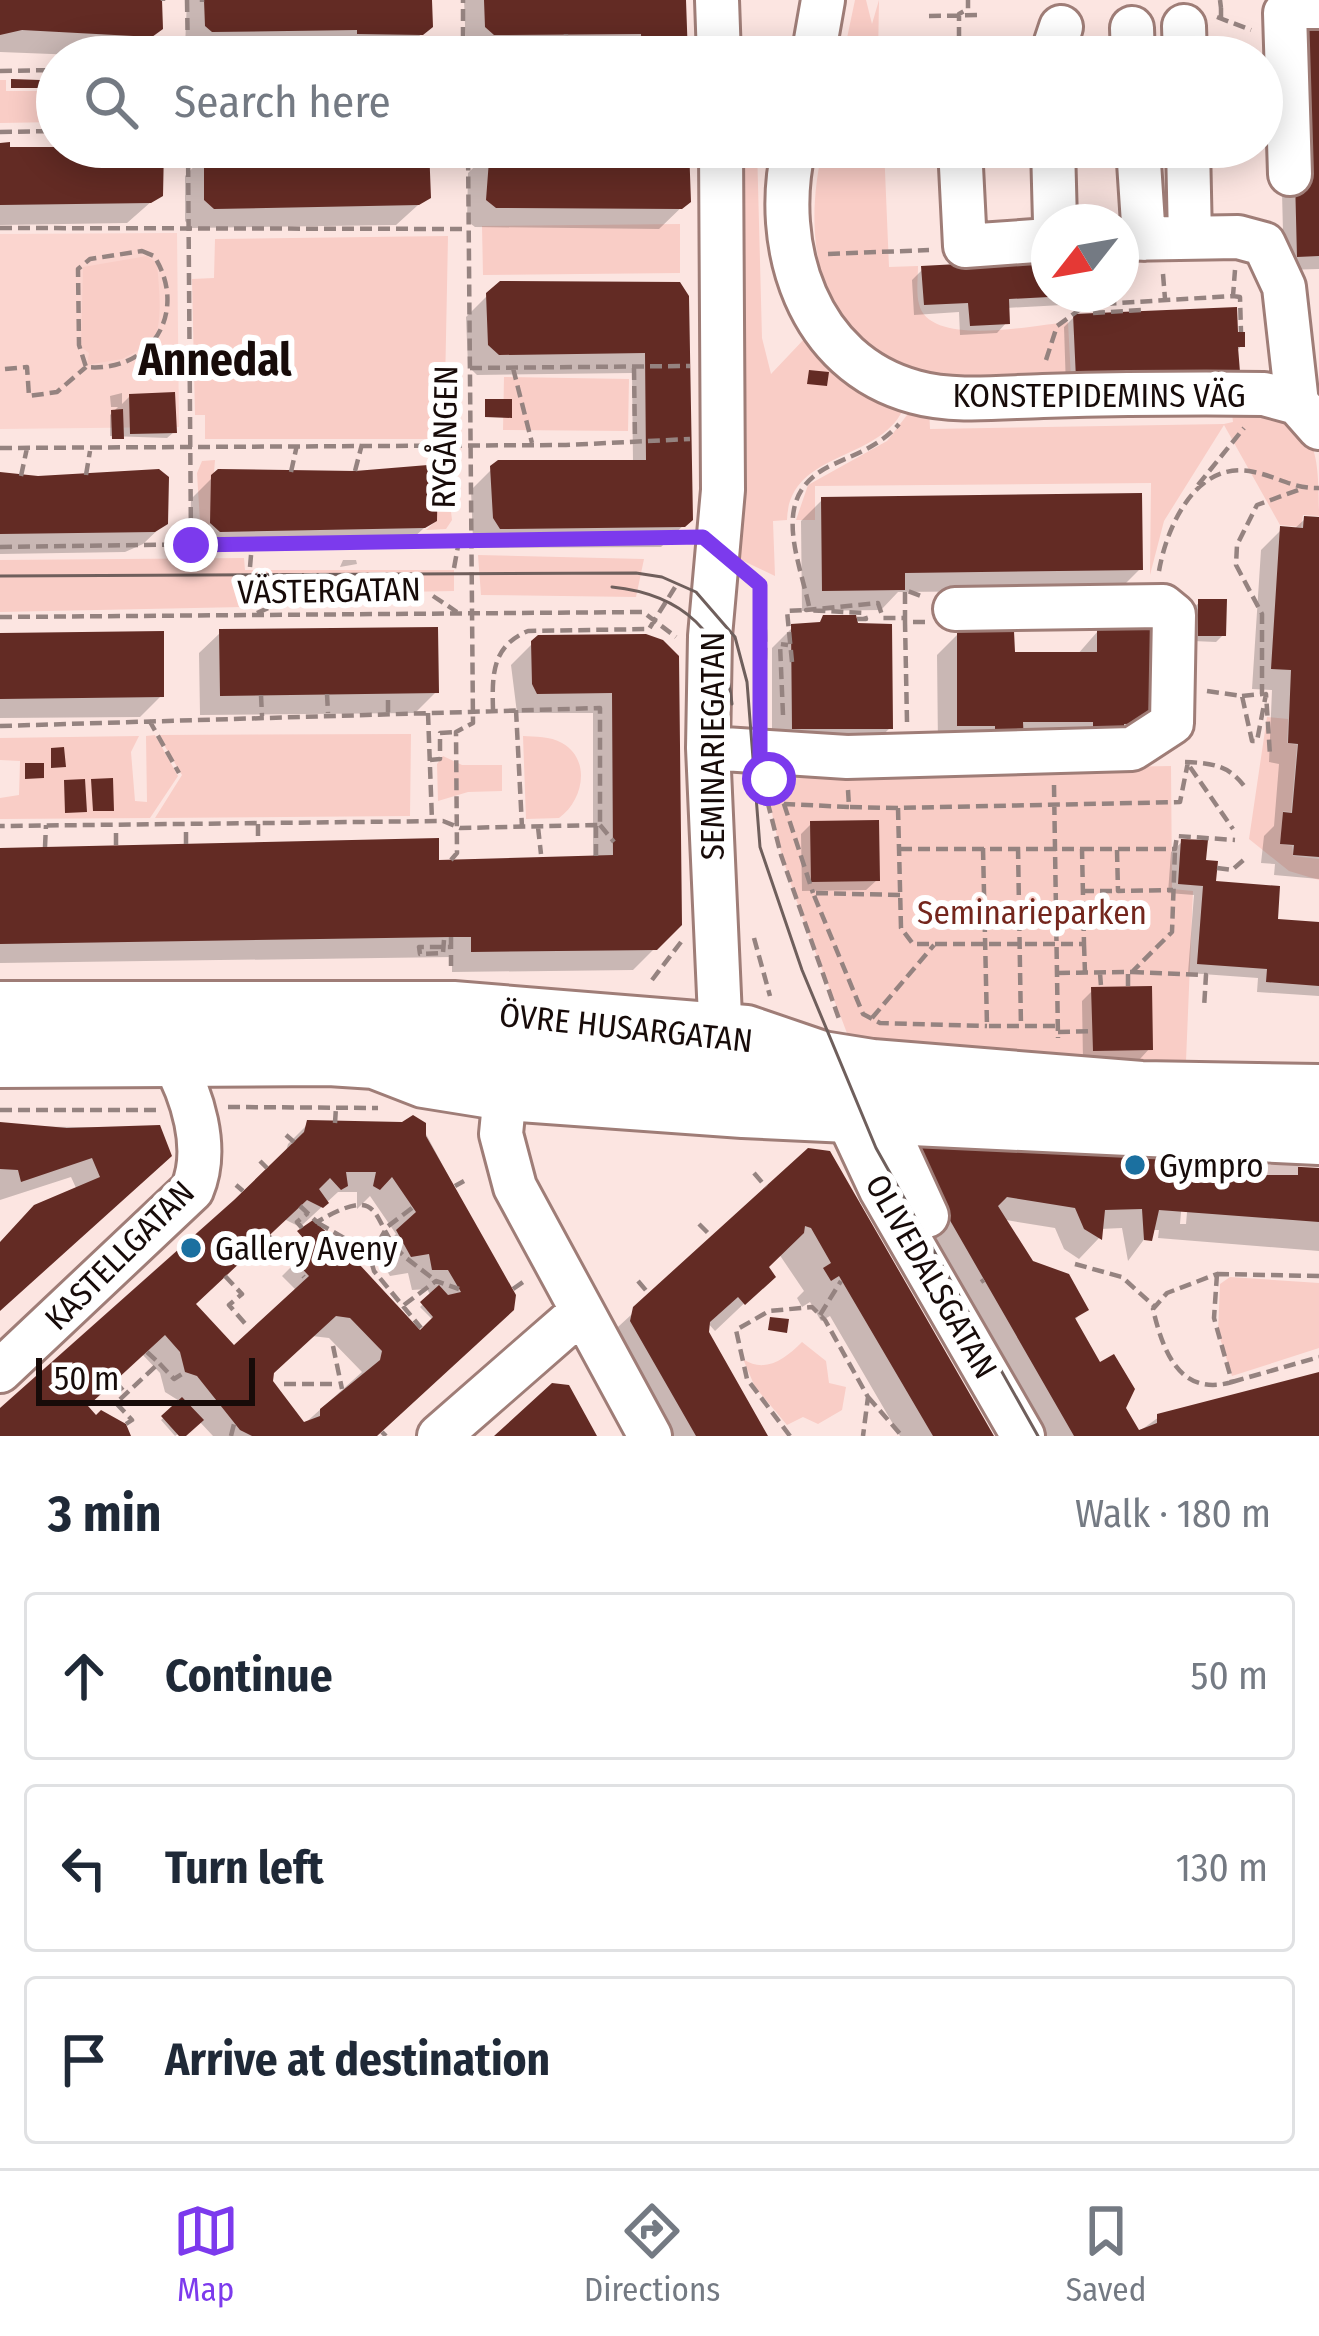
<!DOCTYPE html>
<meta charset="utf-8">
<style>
body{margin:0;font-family:"Fira Sans Condensed",sans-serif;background:#f2f2f3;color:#1f2937}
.compass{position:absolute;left:1031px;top:204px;width:108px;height:108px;border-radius:50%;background:#fff;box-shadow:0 6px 30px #0003;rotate:239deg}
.scale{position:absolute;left:36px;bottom:30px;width:219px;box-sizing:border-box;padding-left:12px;border:6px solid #170b09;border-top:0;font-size:33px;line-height:42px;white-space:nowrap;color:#170b09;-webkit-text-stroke:9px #fff;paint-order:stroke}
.stop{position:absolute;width:36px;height:36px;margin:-27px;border:9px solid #7c3aed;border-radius:50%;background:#fff}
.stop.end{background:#7c3aed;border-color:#fff;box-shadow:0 3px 12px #0008}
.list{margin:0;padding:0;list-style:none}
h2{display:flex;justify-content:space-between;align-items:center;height:156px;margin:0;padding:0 48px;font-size:51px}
h2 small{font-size:39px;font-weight:400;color:#747a83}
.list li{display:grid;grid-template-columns:78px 1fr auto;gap:36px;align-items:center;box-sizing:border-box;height:168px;margin:0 24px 24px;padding:0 24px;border:3px solid #e0e1e3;border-radius:12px}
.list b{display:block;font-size:45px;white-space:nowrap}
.list em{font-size:39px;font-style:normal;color:#747a83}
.icon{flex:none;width:66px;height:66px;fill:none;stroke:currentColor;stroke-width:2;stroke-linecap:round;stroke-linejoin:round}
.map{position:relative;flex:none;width:1319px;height:1436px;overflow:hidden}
.search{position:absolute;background:#fff;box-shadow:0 6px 30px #0003;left:36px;right:36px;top:36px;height:132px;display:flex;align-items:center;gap:30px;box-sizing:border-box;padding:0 42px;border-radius:66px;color:#747a83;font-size:45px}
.sheet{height:732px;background:#fff}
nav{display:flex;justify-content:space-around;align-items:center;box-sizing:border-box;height:168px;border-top:3px solid #e0e1e3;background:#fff;font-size:33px;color:#747a83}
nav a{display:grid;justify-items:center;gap:6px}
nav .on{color:#7c3aed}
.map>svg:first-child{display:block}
.built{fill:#fbd5cf}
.green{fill:#f9cdc6}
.shadow{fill:#0003;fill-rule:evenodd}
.building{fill:#632b24;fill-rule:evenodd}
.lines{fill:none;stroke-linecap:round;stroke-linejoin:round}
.minor-tunnel{stroke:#dac4c1;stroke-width:42;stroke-dasharray:42 21;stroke-linecap:butt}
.minor-casing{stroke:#9f7d77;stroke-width:48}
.major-casing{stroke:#9f7d77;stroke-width:60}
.path{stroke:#958380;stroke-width:4.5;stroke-dasharray:12 6;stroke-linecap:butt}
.minor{stroke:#fff;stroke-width:42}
.major{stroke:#fff;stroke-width:54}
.tram{stroke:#6f5f5c;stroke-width:3}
.path-bridge{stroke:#958380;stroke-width:4.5;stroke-dasharray:12 6;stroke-linecap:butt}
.route{stroke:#7c3aed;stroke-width:15}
.poi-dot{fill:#1b70a0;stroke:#fff;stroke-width:4.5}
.labels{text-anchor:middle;stroke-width:12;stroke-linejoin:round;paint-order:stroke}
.street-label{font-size:33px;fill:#170b09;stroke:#fff}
.park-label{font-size:33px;fill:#74261d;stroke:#fff}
.poi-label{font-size:33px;fill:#170b09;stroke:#fff;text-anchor:start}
.district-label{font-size:45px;font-weight:bold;fill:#170b09;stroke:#fff}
</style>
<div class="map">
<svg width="1319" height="1436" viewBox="0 0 1319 1436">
<rect width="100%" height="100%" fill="#fce5e1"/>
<path class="built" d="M177,233l2,194 -179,2v-195z"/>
<path class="green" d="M855,0h11l6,24 7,-24 -1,57h-35z
M0,80h6v11h37v-11h14v42l-57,1z
M743,147h14l5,191 9,36 36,-38 98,69c-22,58 -116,44 -118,115l-14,1 2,55 -42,-20 14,-80z
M823,147h61l5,120 29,-1c0,12 -2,27 1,38 10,44 116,21 149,18l3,57c-43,0 -96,8 -139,-3 -113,-30 -132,-129 -109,-229z
M680,224v49l-197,2 -1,-49z
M448,236l-4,203h-239v-24h-10l-3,-136 22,-1 1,-39z
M147,256l10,7c2,26 6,55 -3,79l-32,17 -35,6 2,-12 -8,-6 2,-80z
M504,377l125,2 -1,52 -125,-1z
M1231,405c83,14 88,29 88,111l-16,-1 -2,12 -21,-2 -56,-100 -60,96 -14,54 1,-92 -336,3v34h-19l12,-35 79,-44 27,-35 15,1 1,22 294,-5 9,-2z
M215,460l-5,63 -9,14 -4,-64 5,-12z
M445,461l7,59 -6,9 -20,1 11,-10 1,-46 -10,-9z
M478,555l166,4 -8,38 -155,-2z
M244,558l1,12h209v21l-209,4 -2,12 -243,5v-52z
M1267,717l21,2 -1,24 10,2 -6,67 -8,-1 -3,33 12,2 1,10 26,3v21l-30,-9 -40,-32z
M411,734l-1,82 -255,2 27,-43 -24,-40z
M155,735l23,41 -28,42 -150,1v-21l19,-3 1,-34 -20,-1v-22l139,-2 -8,16 4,49 12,1 -1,-66z
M523,736c12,1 27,0 39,7 30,17 21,58 -3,75l-33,1z
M443,756l19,9h40v26l-34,1 -30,9 -1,-37z
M1171,766l1,123 21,2 -7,170 -181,-8 -157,-17c-20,-56 -89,-211 -77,-263z
M1230,1277l89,6v65l-87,28 -14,-44 2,-48z
M802,1342l24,19 3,22 17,4 -4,23 -24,14 -15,-7 -16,8 -32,-38 -12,-28c22,15 42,0 59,-17z"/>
<path class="shadow" d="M0,0h158l2,27 -31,30 -129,-5z
M429,0l1,26 -31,29 -61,-1v-5l-147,3 -6,-5 2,-47z
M464,0h219l2,57 -212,-2 -7,-6z
M1319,22v247l-35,1 -6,-233z
M0,146l7,4 151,-3 2,47 -33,29 -127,2z
M358,147h66l6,5 -2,44 -32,29 -204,3 -7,-7v-45l21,-22z
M495,147h191l2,54 -29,28 -184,-2 -8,-6 1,-48z
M1049,262v32h42l-10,10 -75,4 1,14 -10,11 -37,2 -1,-23 -45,3 -2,-35 11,-11z
M678,285l12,234 -29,28 -182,1 -6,-8 -2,-50 21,-21 141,-6 -1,-90 -155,2 -9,-9 -2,-49 22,-22z
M1075,316l160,20 7,9 -6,7 1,18 -11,11 -160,7 -2,-61z
M122,393v11l8,-8 44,36 -7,6 -57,-2v-21l8,-8h-7l-1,-11z
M0,477l165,46 -22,21 -18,8 -125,2z
M213,477l221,42 -32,29 -204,3 -8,-7 1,-45z
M822,500l318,69 -21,21 -221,2 -17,18 -79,1 -1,-90z
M1305,519l14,10v350l-45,-4 1,-11 -14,-1 3,-27 10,-10 5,-62 -10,-2 3,-72 -20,-1 9,-139 21,-21 11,1z
M343,560h13l1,4 -17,3z
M1200,602l23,33 -7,7 -23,-1v-33z
M793,627l97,101 -21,20h-97v-100z
M1098,631h53l-21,112 -192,3 -1,-91 21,-21 54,21h65z
M220,633l216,59 -21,21 -215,2 -1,-62z
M0,636l161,60 -21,21 -140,1z
M533,643h129l17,281 -46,46 -181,2v-15l-452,6v-112l436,12 157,-4v-146h-76l-6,-48z
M811,824l66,56 -11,10 -64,1 -1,-57z
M1182,842l31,42 61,38 45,3v71l-62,-4 1,-14 -70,-5 6,-78 -26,-2 3,-41z
M1093,990l57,58 -10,11 -57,1 -1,-59z
M419,1121l94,175 -138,140h-162l-14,-15 -24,15 -14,-16 20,-18 -16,-10 -5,-19 -18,-19 -57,53 11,12 28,7 -124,10v-22l285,-259 3,-11 21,-21 94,2zM338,1192h19v17l13,-13 26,38 -19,20 13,22 18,-3 4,17 15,-1 4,7 -11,11 14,14 -30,20 -48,-76 -60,-3 -14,14 15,15 -63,59 -42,-45 92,-86 16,8zM312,1336l17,2 33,34 -59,53 -34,-43 2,-8z
M0,1126l158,2 -158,181v-66l77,-53 -6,-13 -71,23z
M809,1151l182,285h-91l-70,-120 -9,5 -11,-19 -8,5 -5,-9 7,-7 -25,-37 -14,14 7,9 -57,54 -8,-9 -1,11 59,103h-101l-58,-98z
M1319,1173v78l-161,-13 1,-8h-8l-23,31 -6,-33 -22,1 -1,9 -20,21 -15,-10 -9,-21 -49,-8 25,43 54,46 -12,13 64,111 22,-16 160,-42v61h-276l-146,-257zM1183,1189h6l-3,35h-6z"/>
<path class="building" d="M0,0h162l1,29 -11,8 -130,-7 -22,5z
M204,0h228l1,27 -10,8 -66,-1v-4l-145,2 -7,-6z
M484,0h202l2,57h-46l-1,-23 -147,1 -9,-8z
M1319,19v237l-22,1 -6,-237z
M11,79l29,1v8h-29z
M10,142v5h154l-1,49 -12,7 -151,2v-62z
M211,147h218l2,51 -12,7 -205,4 -10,-9v-48z
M490,147h199l2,55 -9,7 -186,-1 -10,-8z
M1049,259v38l-40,2 1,25 -40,2 -2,-23 -44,2 -3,-39z
M500,281l180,1 9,14 4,224 -8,7 -185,2 -7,-11 -3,-52 8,-6h148l-1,-107 -146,2 -11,-10 -2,-52z
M1237,307l1,25h7v15h-7l2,25 -164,7 -3,-65z
M809,370l20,2 -2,14 -20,-2z
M175,392l2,41 -47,1 -1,-40z
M485,399h27v19l-27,-1z
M123,409l1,30h-12l-1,-29z
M428,465l10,8 -1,48 -12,7 -205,4 -10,-9 1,-48 7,-6 137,2z
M159,469l10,8 -1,47 -13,8 -155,2v-62l38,4z
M1142,493l1,77 -238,3v17l-83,1 -1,-94z
M1304,516l15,1v340l-26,-2 1,-10 -14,-1 3,-32 9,1 6,-69 -10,-1 3,-73 -20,-1 9,-143 23,2z
M1198,599h29l-1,37h-28z
M823,615h33l2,8 34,1 1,105h-101l-1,-105 29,-2z
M438,627l1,66 -219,3 -1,-67z
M1097,628h57v95l-30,1v17h-31v-19h-70l1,22h-29v-18h-38v-95h57l1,21h82z
M164,631v66l-164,2v-66z
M646,634l17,6 16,16 3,269 -25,25 -186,2v-15h-20l-451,7v-96l439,-10v22l174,-5 -1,-162 -75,1 -5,-10 -1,-43 7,-6z
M64,747l2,20 -15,1v-20z
M25,763h19v15l-19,1z
M113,778l1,33h-21l-2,-32z
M85,779l2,33 -22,1 -1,-33z
M879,820l1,61 -69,1 -1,-61z
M1181,839l27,1 -2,20 12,1 -2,20 64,5 -2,33 41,3v64l-53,-4 1,-13 -70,-5 6,-78 -25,-2z
M1152,986l1,64 -60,1 -2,-64z
M413,1115l13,8v13l90,159 -2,15 -137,126h-125l-12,-6 -43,-54 -12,-4 -5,-20 -15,-17 -77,71 8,9 5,-5 25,14 5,12h-131v-28l234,-208 70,-68 3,-12 95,2zM346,1172h30l-3,14 7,4 12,-13 24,35 -20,18 15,27 18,-3 3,16h16l13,22 -13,3 -9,-10 -19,17 13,15 -13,13 -61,-66 -1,-14 -9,2 -36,-32 -16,11 13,15 -16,14 15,16 -75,69 -38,-41 111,-104 16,8 6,-5 -10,-14 11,-11 11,12 7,-4zM336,1316l14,2 32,33 -2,9 -60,49v7l-16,6 -31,-41 1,-8z
M0,1122l67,6 93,-3 12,31 -172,155v-69l34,-37 66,-28 -8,-19 -71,24 -3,-12 -18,-1z
M927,1145l392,23v54l-160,-12 -7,31 -8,-1 -2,-31 -37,1 -3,30 -18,-11 -9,-21 -68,-11 -9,9 35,55 36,13 20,36 -14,8 25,44 14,-8 21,35 -9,19 13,22 18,-7v-9l162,-42v64h-245l-157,-273 4,-15z
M808,1148l22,3 164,285h-61l-94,-160 -8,5 -8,-13 8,-5 -20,-35 -6,-2 -1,7 -35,34 7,10 -31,28 -7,-8 -28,25 -1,10 59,104h-72l-66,-115 3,-14z
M770,1317l19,2 -2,14 -19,-3z
M552,1383l17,2 28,51h-103z
M182,1397l22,23 -18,16h-7l-18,-20z"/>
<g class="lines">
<path class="minor-tunnel" d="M1277,1175v-10"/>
<g class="minor-casing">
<path id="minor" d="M717,0l2,57
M1184,26l1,31
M1132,28l1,29
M813,57l10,-57
M1051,57l10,-30
M721,147l2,343 -13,146 -2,112 14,314
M794,147c-23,98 13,216 121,245 39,11 88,5 128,4 74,-2 147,-3 221,-2l33,9 22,25
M960,147l5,99 84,-6
M1053,147l2,75
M1138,147l6,92
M1188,147l2,91
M1290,174l-5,-161 5,-6h29
M1121,239l117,-2 26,7 20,43 13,116
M708,748l139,9 285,-8 40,-26 2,-108 -11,-9 -208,3
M331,1032l529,56
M505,1093l-4,41 14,53 135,249
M845,1113l36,77 142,246
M907,1114l-12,32 32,70
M0,1371l192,-181c18,-42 0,-96 -21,-133
M439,1436l142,-124"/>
</g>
<g class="major-casing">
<path id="major" d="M0,1009h453l293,24 76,26 50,8 269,22 178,3
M0,1060l329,-2 46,3 49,19 81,13 238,17 576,27"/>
</g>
<path class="path" d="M163,0v1
M187,0l1,57
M202,0v2
M1220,0l1,8
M929,16l53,-1
M1217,17l34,13
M565,53l1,-19
M930,54l29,-1
M463,57v-57
M475,57l207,-4
M959,57v-43l9,-5v-9
M47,70v61
M0,71l57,-1
M0,132l57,-1
M188,147l3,396
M285,147v2
M0,228l468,1
M142,251l12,5c35,55 -2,117 -68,111l-7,-22 -1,-76 12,-10z
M828,254l101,-4
M1163,274l2,25
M1233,296l7,1 1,35
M1093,313l48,-3
M1046,360l11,-34 29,-21 147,-9 2,-26
M470,368l220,-2
M513,368l19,75
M634,368l1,72
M5,369l22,-2 2,29 28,-4 29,-25
M0,448l566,-3 124,-6
M355,471l7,-27
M291,472l6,-27
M86,475l4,-24
M21,476l6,-28
M1198,485l46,-57
M0,547l686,-10
M250,567l2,-23
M454,568l5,-27
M1159,571c8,-46 38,-112 95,-99 24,5 40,17 65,16
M753,578c19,19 10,106 10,136
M433,596l24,16
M809,606c-12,-54 -40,-113 25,-142 24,-11 47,-19 65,-40
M257,613l34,-15
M0,617l643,-5 33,25
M857,619h9l-2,-6 -58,-3 72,-7 5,15h23
M905,622v-32l16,6
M792,662l-5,-51 19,-1
M1207,691l35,5 10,45h5l9,-47 4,61
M327,694l1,19
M261,695l1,21
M1242,696l20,-2v-80l-26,-49 1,-20 20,-40 44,-16
M493,710c-1,-36 -1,-64 35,-79l121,-2 28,-45
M516,710l6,117
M388,712v-18
M428,713l4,108
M783,715l-3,-71 8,1
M149,720l30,53
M907,722l-2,-100h20
M0,726l600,-18v117l-140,3 -17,-7 -443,5
M430,760l10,-1v-26l16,-1
M1185,762c29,1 46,4 62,28
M1190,767l43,62
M763,784l18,71 58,164
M1054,785l4,253
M774,788l10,16 65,3
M848,790l1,17 49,1
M784,804l29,89
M258,824v18
M600,825l14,17
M538,827l3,27
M186,844v-18
M116,845v-18
M45,847l1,-22
M1018,847l3,180
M983,848l4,178h71
M900,849h182l2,95h-171l-12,-16 -3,-120 282,-6 8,-40
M1082,849h93l2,-13 58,4
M1117,850l1,41 55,-1
M596,856v-30
M451,860l6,-7 -1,-121 17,-9 -5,-576
M1217,868l15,2 15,-13
M1082,891h36
M900,895l-87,-2 50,121 17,9 107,3
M451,937v29
M754,938l16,58
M444,940l-1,13 -23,1 -1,-7h32
M1084,944l1,29
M1132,972l74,3 -2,33
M1058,973l74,-1 40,-40 3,-83
M1100,973l1,13
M652,980l29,-38
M1128,986v-13
M872,1018l62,-73
M1058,1032l35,-1
M228,1107l150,1
M0,1110h156
M335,1123l1,-16
M286,1135l8,7
M260,1161l7,7
M754,1173l12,14
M236,1185l7,6
M455,1186l9,-5
M300,1206l17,16c72,-42 51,3 88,35 10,8 21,16 31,24
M412,1208l-25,19 -17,30 4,14 47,57
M318,1223l45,26
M699,1224l12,12
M302,1228l-5,-6 11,-9
M268,1235l36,42
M1075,1264l47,13 32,29
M1217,1274l-3,44 18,64c-52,15 -69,-30 -79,-73l14,-16z
M1217,1274l102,2
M225,1276l17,18 -13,11 19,22
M638,1281l11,13
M981,1282l3,-2
M513,1289l10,-7
M404,1305l32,-24 23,8
M820,1315l21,-34
M333,1346l9,43
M147,1352l12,11
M115,1381l11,13
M1232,1382l87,-25
M284,1384h54
M868,1397l34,39
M126,1424l6,-4 -16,-17 43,-40 15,16 11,-7
M382,1432l4,4
M231,1436l3,-12
M790,1436l-43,-57 -11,-49 33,-19 43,-4 13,13 43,77 -5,39"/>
<use href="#minor" class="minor"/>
<use href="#major" class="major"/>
<path class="tram" d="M0,576l636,-3 26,4 34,15 39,45 12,45 13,165 42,123 74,178 162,288
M612,587c70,7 113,46 120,117"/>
<path class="path-bridge" d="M1221,8v16"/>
</g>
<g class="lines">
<path class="route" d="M191,545l512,-8 57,48v188l9,6"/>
</g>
<g class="poi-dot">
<circle cx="1135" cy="1165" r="12"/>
<circle cx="191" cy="1248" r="12"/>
</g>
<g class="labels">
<g class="street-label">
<text x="1099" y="407">KONSTEPIDEMINS VÄG</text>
<text transform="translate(444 437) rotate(-89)" y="12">RYGÅNGEN</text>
<text transform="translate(329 590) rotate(-1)" y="12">VÄSTERGATAN</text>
<text transform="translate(712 746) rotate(-90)" y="12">SEMINARIEGATAN</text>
<text transform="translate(626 1027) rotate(6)" y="12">ÖVRE HUSARGATAN</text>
<text transform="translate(119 1255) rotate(-45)" y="12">KASTELLGATAN</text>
<text transform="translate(932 1276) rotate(60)" y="12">OLIVEDALSGATAN</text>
</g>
<g class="park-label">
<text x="1032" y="924">Seminarieparken</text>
</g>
<g class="poi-label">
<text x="1159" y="1177">Gympro</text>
<text x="215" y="1260">Gallery Aveny</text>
</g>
<g class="district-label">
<text x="215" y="375">Annedal</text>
</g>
</g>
</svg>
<svg class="compass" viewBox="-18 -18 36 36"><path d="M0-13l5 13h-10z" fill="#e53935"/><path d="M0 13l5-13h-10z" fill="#747a83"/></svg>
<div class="scale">50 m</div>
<div class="stop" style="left:769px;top:779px"></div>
<div class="stop end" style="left:191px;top:545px"></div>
<div class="search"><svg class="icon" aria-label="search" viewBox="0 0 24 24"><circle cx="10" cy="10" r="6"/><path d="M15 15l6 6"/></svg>Search here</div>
</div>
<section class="sheet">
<h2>3 min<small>Walk · 180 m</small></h2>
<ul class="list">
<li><svg class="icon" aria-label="ahead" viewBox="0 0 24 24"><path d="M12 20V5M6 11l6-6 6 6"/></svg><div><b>Continue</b></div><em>50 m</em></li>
<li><svg class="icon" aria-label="left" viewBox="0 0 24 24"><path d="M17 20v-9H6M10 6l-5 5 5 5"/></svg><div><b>Turn left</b></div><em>130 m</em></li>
<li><svg class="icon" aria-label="arrive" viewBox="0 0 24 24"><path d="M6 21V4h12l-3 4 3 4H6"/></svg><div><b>Arrive at destination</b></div></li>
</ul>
</section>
<nav>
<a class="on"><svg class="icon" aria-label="map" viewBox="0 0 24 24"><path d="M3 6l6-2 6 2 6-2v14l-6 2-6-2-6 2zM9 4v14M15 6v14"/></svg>Map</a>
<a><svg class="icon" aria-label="directions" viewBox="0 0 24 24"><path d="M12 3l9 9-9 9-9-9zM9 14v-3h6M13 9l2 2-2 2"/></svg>Directions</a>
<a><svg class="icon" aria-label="saved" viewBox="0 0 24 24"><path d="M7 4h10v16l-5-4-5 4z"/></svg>Saved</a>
</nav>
